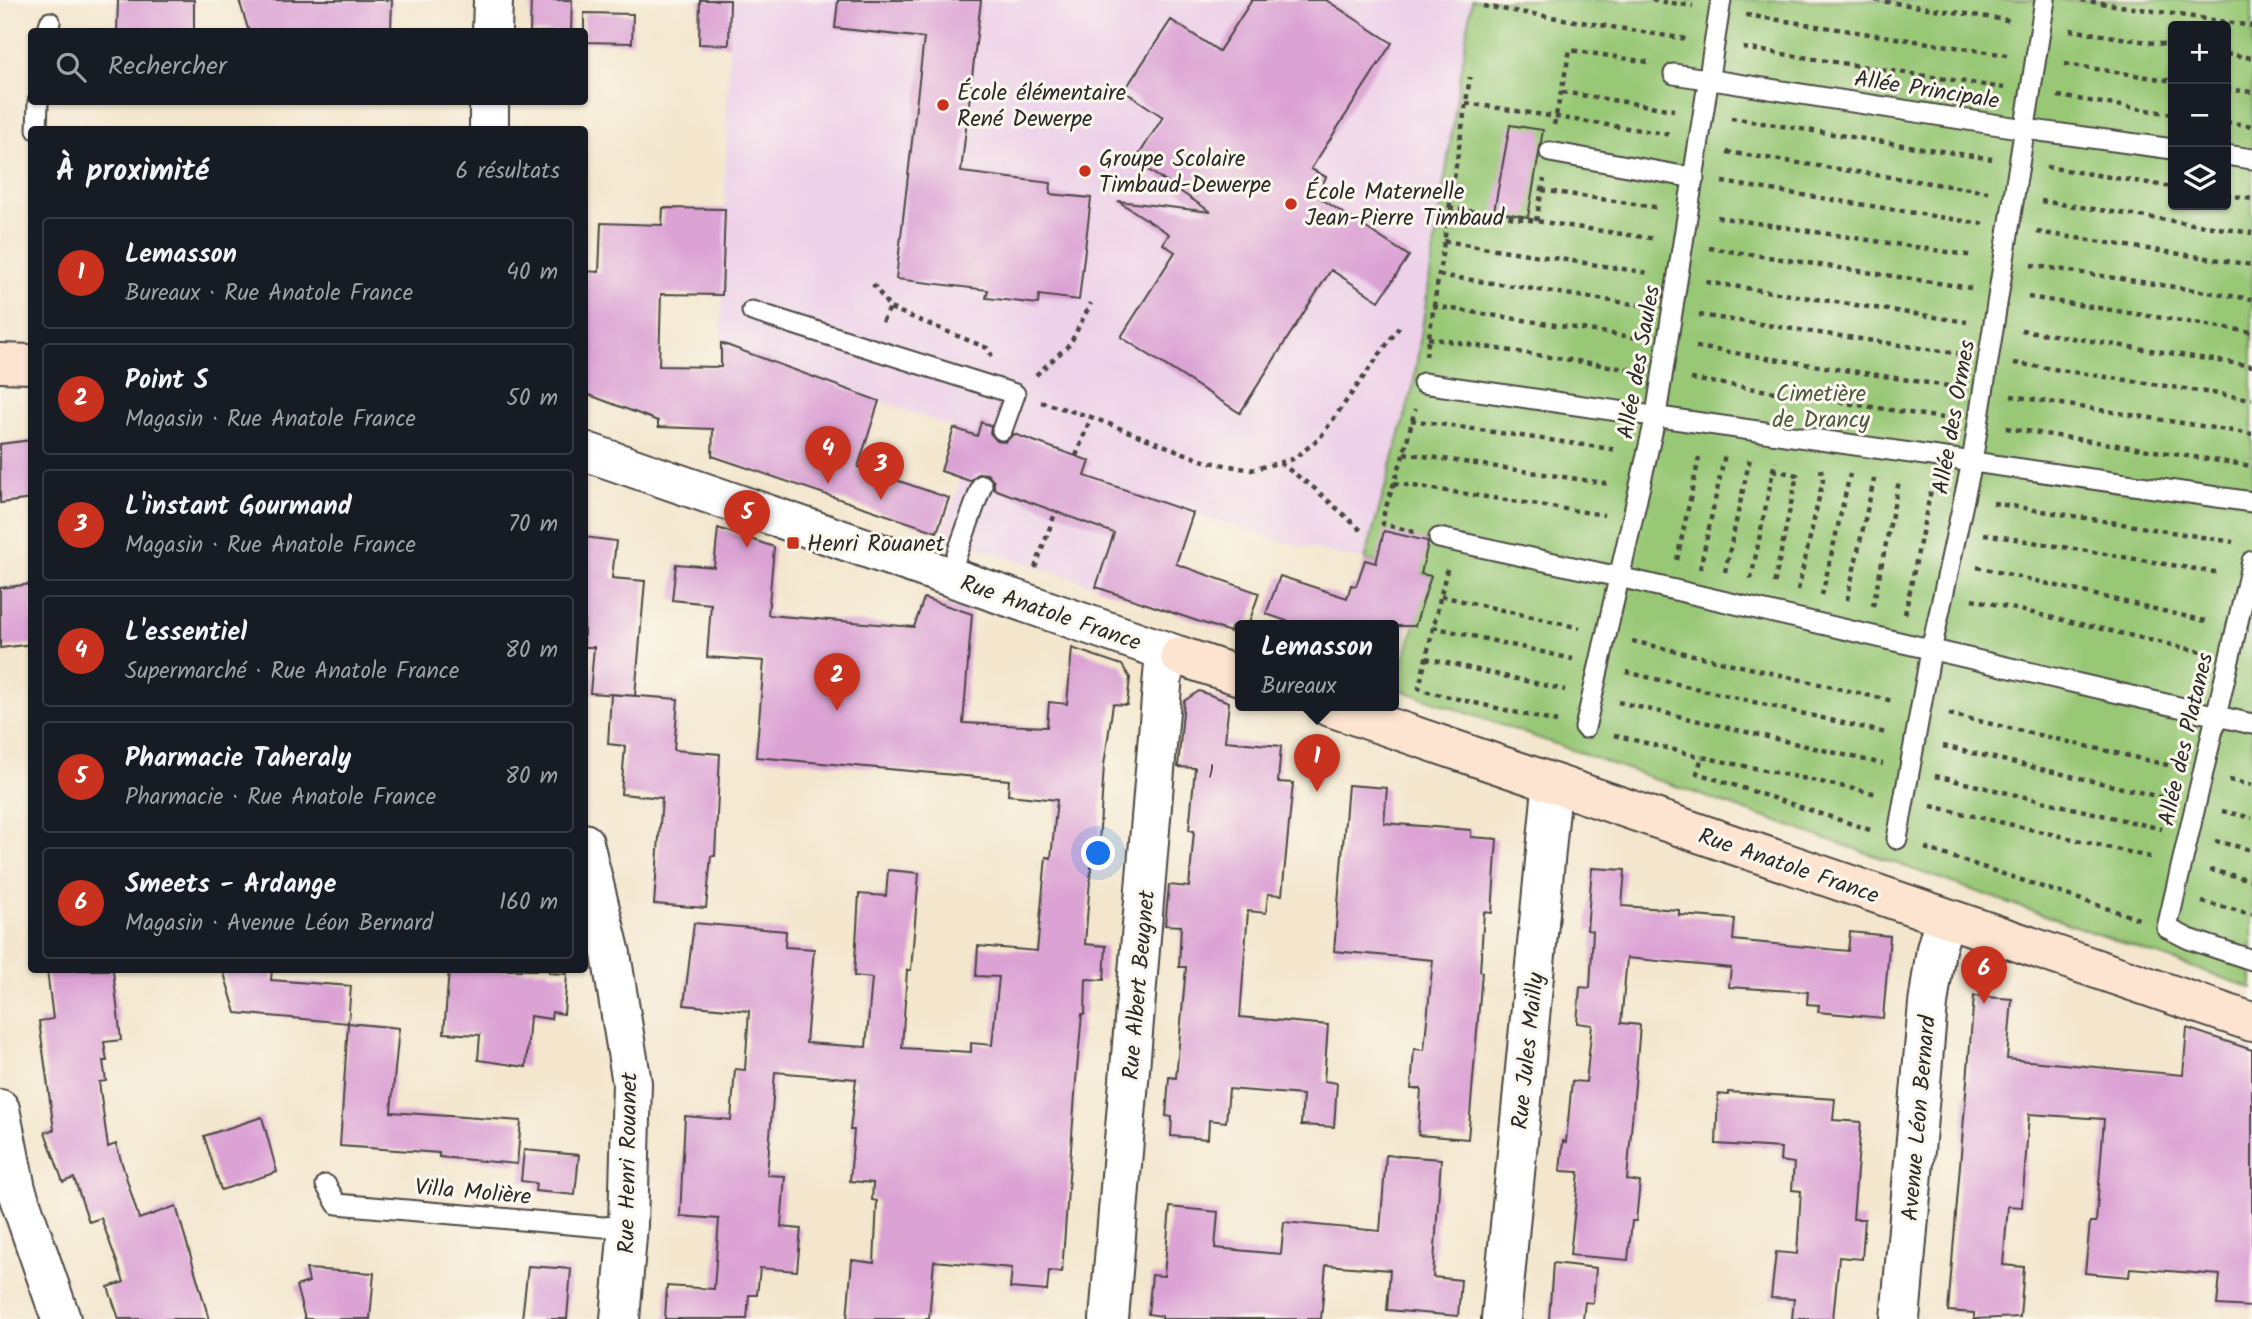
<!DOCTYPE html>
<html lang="fr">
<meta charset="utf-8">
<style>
body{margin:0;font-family:Kalam,sans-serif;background:#242831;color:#f1f3f6}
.controls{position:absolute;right:21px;top:21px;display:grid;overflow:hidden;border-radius:7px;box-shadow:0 2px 5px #0004}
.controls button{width:63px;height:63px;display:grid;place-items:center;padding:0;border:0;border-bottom:2px solid #363941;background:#171b24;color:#f1f3f6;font:35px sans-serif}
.you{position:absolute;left:1099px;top:854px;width:24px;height:24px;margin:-18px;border:5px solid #fff;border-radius:50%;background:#1a73e8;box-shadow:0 0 0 10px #1a73e833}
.badge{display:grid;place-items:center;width:46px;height:46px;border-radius:50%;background:#c8321e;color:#fff;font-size:23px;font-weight:700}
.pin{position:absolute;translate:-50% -58px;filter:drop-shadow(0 2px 4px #0008)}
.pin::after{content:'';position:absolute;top:37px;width:24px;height:21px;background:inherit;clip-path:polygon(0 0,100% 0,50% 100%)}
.popup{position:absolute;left:1235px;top:620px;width:164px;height:91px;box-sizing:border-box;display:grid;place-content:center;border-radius:7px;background:#171b24;filter:drop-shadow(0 2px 5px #0005);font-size:23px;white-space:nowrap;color:#9ea1a6}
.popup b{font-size:26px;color:#f1f3f6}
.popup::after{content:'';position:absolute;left:50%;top:100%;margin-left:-14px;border:14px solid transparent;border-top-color:#171b24}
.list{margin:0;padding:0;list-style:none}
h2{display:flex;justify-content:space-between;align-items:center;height:91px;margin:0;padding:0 28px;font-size:30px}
h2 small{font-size:23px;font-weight:400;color:#9ea1a6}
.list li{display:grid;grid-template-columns:46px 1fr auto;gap:21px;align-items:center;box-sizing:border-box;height:112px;margin:0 14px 14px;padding:0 14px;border:2px solid #363941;border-radius:7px}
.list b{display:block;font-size:26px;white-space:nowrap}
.list p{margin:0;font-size:23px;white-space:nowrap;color:#9ea1a6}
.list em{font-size:23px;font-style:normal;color:#9ea1a6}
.icon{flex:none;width:38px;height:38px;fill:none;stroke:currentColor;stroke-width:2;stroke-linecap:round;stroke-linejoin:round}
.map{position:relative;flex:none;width:2252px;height:1319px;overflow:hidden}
.search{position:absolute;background:#171b24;box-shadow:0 2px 5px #0004;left:28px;top:28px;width:560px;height:77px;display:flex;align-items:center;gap:18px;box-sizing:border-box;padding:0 24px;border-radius:7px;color:#9ea1a6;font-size:26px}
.panel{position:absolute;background:#171b24;box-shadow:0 2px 5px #0004;left:28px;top:126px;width:560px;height:847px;border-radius:7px}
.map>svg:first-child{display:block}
.built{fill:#edd1e9}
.green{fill:#98c776;stroke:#627950;stroke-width:2;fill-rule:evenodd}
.building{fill:#dba2d4}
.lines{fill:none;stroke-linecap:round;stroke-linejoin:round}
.service-casing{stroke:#494743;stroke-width:23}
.minor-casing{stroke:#494743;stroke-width:42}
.secondary-casing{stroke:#494743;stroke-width:42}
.path{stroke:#494743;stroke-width:4.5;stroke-dasharray:5 5;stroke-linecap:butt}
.service{stroke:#fff;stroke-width:19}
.minor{stroke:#fff;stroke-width:38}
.secondary{stroke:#fde4d0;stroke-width:38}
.poi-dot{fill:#c8321e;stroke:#fbf7ec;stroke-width:2.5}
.labels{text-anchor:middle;stroke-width:6;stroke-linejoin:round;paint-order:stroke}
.number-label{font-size:19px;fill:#574955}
.street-label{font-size:23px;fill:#2b2b2b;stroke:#fbf7ec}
.poi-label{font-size:23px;fill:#2b2b2b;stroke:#fbf7ec;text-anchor:start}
.park-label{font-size:23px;fill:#4c5a42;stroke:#fbf7ec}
</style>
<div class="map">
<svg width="2252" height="1319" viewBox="0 0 2252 1319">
<rect width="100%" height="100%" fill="#fbf7ec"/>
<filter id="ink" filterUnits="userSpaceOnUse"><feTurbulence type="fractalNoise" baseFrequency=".0143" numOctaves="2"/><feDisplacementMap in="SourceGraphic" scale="14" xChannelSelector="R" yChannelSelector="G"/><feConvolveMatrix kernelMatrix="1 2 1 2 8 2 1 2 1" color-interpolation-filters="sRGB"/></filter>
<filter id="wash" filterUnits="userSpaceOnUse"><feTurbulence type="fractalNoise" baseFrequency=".00686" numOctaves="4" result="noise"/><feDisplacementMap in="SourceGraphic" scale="28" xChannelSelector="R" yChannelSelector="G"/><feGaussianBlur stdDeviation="1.57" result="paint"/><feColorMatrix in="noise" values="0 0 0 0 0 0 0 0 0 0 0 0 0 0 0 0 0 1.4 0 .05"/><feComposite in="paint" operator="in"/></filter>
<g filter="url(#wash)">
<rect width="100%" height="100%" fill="#f3e6cd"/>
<path class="built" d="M730,0h742l-59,387 -48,173 -88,-20 -132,-42 -32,94 -172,-57 35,-99 -255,-93z"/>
<path class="green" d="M1472,0h780v988l-857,-300 35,-112 -65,-16 48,-173zM2173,26h53v179h-53z"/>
<g id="blocks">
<path class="building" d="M118,0h76v32h-77z
M239,0h153l-1,32h-142z
M531,0h41l-1,32h-41z
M700,0h30l-1,45 -30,-1z
M838,0h143l-20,172 90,11 -1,11 41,4 -12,102 -40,-5 -1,9 -52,-6 2,-8 -92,-11 28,-241 -89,-10z
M1252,0h74l66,43 -81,126 15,8 -9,19 92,60 -30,45 -48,-31 -91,143 -119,-76 54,-85 -12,-8 6,-10 -51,-33 93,11 -76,-51 28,-44 -39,-26 47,-71 48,31z
M584,13l49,1 -1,29 -48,-1z
M1510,125l33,5 -15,87 -34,-6z
M663,208l62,1 -3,86 -61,-1 -2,72 62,1v-24l158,58 -21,66 91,31 -12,34 -225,-76 1,-27 -55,-2v-6l-74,-28v-122l15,1 2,-49 61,2z
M981,422l10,4 -1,7 7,8 8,1 9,-8 76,27 -5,15 108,37 -17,51 83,29 -11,33h-16l-2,6 -134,-45 18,-54 -120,-44v-7l-7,-8 -8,-1 -9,8 -29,-10 13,-43 23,8z
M32,440v59l-32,4v-59z
M718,528l56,19 -6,68 146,12 10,-29 48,16 -9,109 84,4 2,-25 18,2 5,-56 50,17 8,13 -3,27 -14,-1 -9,61 -5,78 -6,-1 -8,102 21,2 -2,34 -18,-1 -1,35h-3l-6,67 -14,191 -13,-1 -2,20 -37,-3 2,-20 -78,-7 -5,58h-82l5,-59 22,3 3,-62 -5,-1 1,-17 -23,-2 4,-51h-4l6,-51 -81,-7 -8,103 18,1 -4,51 20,2 -4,42 -37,-3 -3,27h-8l-2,24h-82l2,-33 47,3 5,-70 -39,-3 5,-100 46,4 4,-51 10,1 4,-59 -65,-6 10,-82 92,8 -1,16 29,2 -8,94 60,4 6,-69 -18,-2 5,-82 27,2 2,-26 31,3 -8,97h-4l-5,78 69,4v-9l21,2 7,-68 -23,-1 2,-30 59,5 9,-94 5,1 6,-58 -49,-5 1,-15 -253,-23 8,-96 -57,-4 4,-53 -39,-4 4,-36 38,3z
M1384,531l43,10 1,2 -7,31 10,2 -16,50h-114l-35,-12 14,-38 67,22 4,-13 5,1 9,-26 11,3z
M584,537l32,4 -4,37 33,3 -10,115 -45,-3 4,-46h-10z
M32,584v60l-32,4v-60z
M1199,691l30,11 -4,39 56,5 -3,36 15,1 -11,112 -14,-1 -2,19 -18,-2 -8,106 88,8 -4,56 13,2 -3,44 -33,-2 2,-30 -74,-6 -3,33 -17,-2 -1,19 -37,-3 1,-19 -6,-1 3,-39 7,1 10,-111h-7l2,-41 -16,-1 4,-40 20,2 5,-56 -5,-1 6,-62 -17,-1 6,-66z
M611,694l67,5 -4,51 46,4 -5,102h-4l-5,52 -52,-4 8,-106 -41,-4 4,-48 -17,-2z
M1348,785l39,3 -3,35 87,7v7l26,2 -5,74 -8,-1 -4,59 2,1 -14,167 -50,-4 3,-46h-10l3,-40 10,1 9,-90 -99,-9z
M1592,868l33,2 -3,36 57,4v5l56,4 -2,21 115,11 2,-19 40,4 -7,82 -65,-6 1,-7 -12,-1 1,-12 -79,-5 2,-19 -104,-10 -6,65 19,2 -13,155 13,2 -4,39h-4l-4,39 -58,-5 9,-83 -19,-1 3,-30 3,1 6,-61 14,1 6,-57 -15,-2 3,-36 10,1 3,-57 -6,-1z
M47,970h66l8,70 -17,2 3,19h-4l3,20 -7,1 9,65 8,-3 23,75 37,-13 33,113h-90l-11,-32 16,-5 -23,-64 -12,4 -15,-44 -11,4 -18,-50 9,-2 -15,-109 14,-2z
M223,970h49l-1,10 80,6 -3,37 -112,-10z
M449,970h100v3l18,1 -3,40 -12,-2 -1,7 -21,-3 -4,51 -48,-7 2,-25 -36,-2z
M1974,996l38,3 -5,60 176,16 4,-47 65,22v257l-35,-2 3,-30 -90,-7 -1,9 -44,-4 5,-51h6l8,-103 -75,-5 -7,93 -14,-1 -5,59 21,2 -4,50 -46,2v-6l-26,-2z
M348,1023l51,5 -8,84 130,9 -4,43 -78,-7v-4l-99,-7z
M1728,1092l107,7 -2,21 28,2 -8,97h12l-3,40 -23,-2 -6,62h-41l2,-20 -23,-1 5,-46 21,2 4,-63 -9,-1 2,-27 -14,-2 1,-13 -65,-4 2,-50 10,1z
M262,1117l15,55 -56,18 -17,-54z
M524,1150l55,5 -4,40 -40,-4 1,-8 -15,-2z
M1386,1155l55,4 -8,118 28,3 -3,36 -71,-6 3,-40 -64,-5 -5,54h-159v-3l-14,-2 4,-39 12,1 6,-69 48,5 -3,36 66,6 3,-32 96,9z
M1553,1263l43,5 -3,35 -8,-1 -2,17h-34z
M528,1266l43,3 -4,50h-45z
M306,1269l68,4 -4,46h-65l-9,-33 13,-4z"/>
</g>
</g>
<g filter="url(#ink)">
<use href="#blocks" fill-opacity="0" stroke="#494743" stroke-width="2"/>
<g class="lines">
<g class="service-casing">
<path id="service" d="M47,32l3,-10
M1674,74l351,55 148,20
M37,130l1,-28
M1550,152l144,26
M2226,155l26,4
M752,311l263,83 -13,36
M1423,383l829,119
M1439,538l180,39 633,147
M2252,561l-85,367 22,11 63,21
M949,576l33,-91
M1585,728l71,-313 65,-415
M1897,839l34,-188 41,-189 73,-462
M326,1185l11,19 266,23 25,-2"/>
</g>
<g class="minor-casing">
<path id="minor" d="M492,32l1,-32
M489,130v-28
M584,451l596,205
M584,843l27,111 21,129 -4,142 -8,94
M0,1109l16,80 45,130
M1109,1319l56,-668
M1501,1319l51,-531 4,-3
M1900,1319l28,-315 8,-55 9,-31"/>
</g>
<g class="secondary-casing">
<path id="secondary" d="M0,363l32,1
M1180,656l60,20
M1327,706l925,316"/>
</g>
<path class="path" d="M1652,0l41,6
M1875,0l138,21
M2081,0l171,26
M1483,6l203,33
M1746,15l261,40
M2070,30l103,16
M1743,48l261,40
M2226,54l26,4
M2065,64l108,17
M2226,89l26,3
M1562,92l112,18
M2058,96l115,18
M1466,103l206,32
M1731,118l261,41
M2226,122l26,4
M1554,125l16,-75 78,12
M1727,152l261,40
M2046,167l127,20
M1722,182l261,42
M1542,190l118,18
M2226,195l26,4
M2041,201l211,32
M1449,208l207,31
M1717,217l257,39
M1536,221l8,-42
M2037,232l215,33
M1444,241l205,32
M1709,248l262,40
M2031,265l221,34
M1439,275l207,31
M1706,282l261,40
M873,284l17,24 97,40 5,8
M2028,297l224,35
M1433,306l206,32
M1699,315l262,39
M882,322l8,-14
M2021,330l231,36
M1428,338l206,32
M1696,347l258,40
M1426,356l44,-279
M2014,363l238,36
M1036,375l34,-31 21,-41
M1691,379l258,40
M2011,396l241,38
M1041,402l50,15
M1411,420l207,30
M2006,428l246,38
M1404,453l206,31
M1076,456l15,-39 113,44 47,9 42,-11 26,-20 81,-113
M1280,463l34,25 50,45
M1773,470l24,5 -23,110
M1394,483l210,32
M1993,503l240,39
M1414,532l-31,-8 1,-11 20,-60 11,-44
M1984,534l236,39
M1677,560l23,-107
M1977,567l233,55
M1035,568l21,-57
M1447,569l-28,119 9,4 129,30
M1700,569l25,-115
M1725,572l25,-114
M1751,579l24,-118
M1798,590l25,-110 -2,-11
M1822,595l28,-121
M1441,596l139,32
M1972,599l230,53
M1847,600l28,-125
M1873,606l26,-125
M1905,614l27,-129
M1433,627l140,32
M1632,641l261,60
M1426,658l139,32
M1626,672l260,61
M1618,702l265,62
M1949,714l227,53
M1614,735l88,22
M1943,746l226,53
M1935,776l227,53
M2229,780l23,5
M1931,806l223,52
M2222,811l30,7
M1870,830l-173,-57 5,-16 176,37
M2215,841l37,9
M1925,848l214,71
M2210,870l42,10
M2202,902l50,12"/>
<use href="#service" class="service"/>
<use href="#minor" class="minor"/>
<use href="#secondary" class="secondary"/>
</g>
</g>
<g class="poi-dot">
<circle cx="943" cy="105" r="7"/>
<circle cx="1085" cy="171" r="7"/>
<circle cx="1291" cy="204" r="7"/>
<rect x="786" y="536" width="14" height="14" rx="3.5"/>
</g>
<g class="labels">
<g class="number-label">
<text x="1211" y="778">1</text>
</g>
<g class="street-label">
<text transform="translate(1927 89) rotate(9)" y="8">Allée Principale</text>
<text transform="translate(1638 362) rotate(-80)" y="8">Allée des Saules</text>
<text transform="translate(1953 417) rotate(-80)" y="8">Allée des Ormes</text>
<text transform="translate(1051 612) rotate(19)" y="8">Rue Anatole France</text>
<text transform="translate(2185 739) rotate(-77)" y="8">Allée des Platanes</text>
<text transform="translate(1789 865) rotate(19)" y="8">Rue Anatole France</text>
<text transform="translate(1138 985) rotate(-85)" y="8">Rue Albert Beugnet</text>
<text transform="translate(1527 1051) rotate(-84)" y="8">Rue Jules Mailly</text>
<text transform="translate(1918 1118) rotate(-85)" y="8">Avenue Léon Bernard</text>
<text transform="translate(627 1163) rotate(-89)" y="8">Rue Henri Rouanet</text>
<text transform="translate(473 1191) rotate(5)" y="8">Villa Molière</text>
</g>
<g class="poi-label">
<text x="957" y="100">École élémentaire<tspan x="957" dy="26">René Dewerpe</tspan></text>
<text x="1099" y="166">Groupe Scolaire<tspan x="1099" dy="26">Timbaud-Dewerpe</tspan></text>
<text x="1305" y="199">École Maternelle<tspan x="1305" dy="26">Jean-Pierre Timbaud</tspan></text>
<text x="807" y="551">Henri Rouanet</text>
</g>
<g class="park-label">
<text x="1821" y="401">Cimetière<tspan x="1821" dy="26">de Drancy</tspan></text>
</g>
</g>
</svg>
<div class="controls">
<button>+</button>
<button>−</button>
<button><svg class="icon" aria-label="layers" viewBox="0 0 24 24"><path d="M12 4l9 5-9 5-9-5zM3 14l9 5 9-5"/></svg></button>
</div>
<div class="you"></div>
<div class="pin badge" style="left:1317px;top:792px">1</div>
<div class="popup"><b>Lemasson</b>Bureaux</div>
<div class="pin badge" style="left:837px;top:711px">2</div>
<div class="pin badge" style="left:881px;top:500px">3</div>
<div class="pin badge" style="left:828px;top:484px">4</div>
<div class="pin badge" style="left:747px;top:548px">5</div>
<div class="pin badge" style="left:1984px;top:1004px">6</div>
<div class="search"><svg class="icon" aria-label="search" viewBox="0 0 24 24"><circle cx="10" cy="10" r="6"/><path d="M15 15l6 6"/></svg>Rechercher</div>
<section class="panel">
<h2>À proximité<small>6 résultats</small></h2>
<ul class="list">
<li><span class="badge">1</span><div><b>Lemasson</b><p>Bureaux · Rue Anatole France</p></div><em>40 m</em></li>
<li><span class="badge">2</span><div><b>Point S</b><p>Magasin · Rue Anatole France</p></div><em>50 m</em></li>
<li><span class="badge">3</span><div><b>L'instant Gourmand</b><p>Magasin · Rue Anatole France</p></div><em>70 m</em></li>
<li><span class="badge">4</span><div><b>L'essentiel</b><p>Supermarché · Rue Anatole France</p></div><em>80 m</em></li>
<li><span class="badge">5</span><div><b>Pharmacie Taheraly</b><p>Pharmacie · Rue Anatole France</p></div><em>80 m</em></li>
<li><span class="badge">6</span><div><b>Smeets - Ardange</b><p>Magasin · Avenue Léon Bernard</p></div><em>160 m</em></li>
</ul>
</section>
</div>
